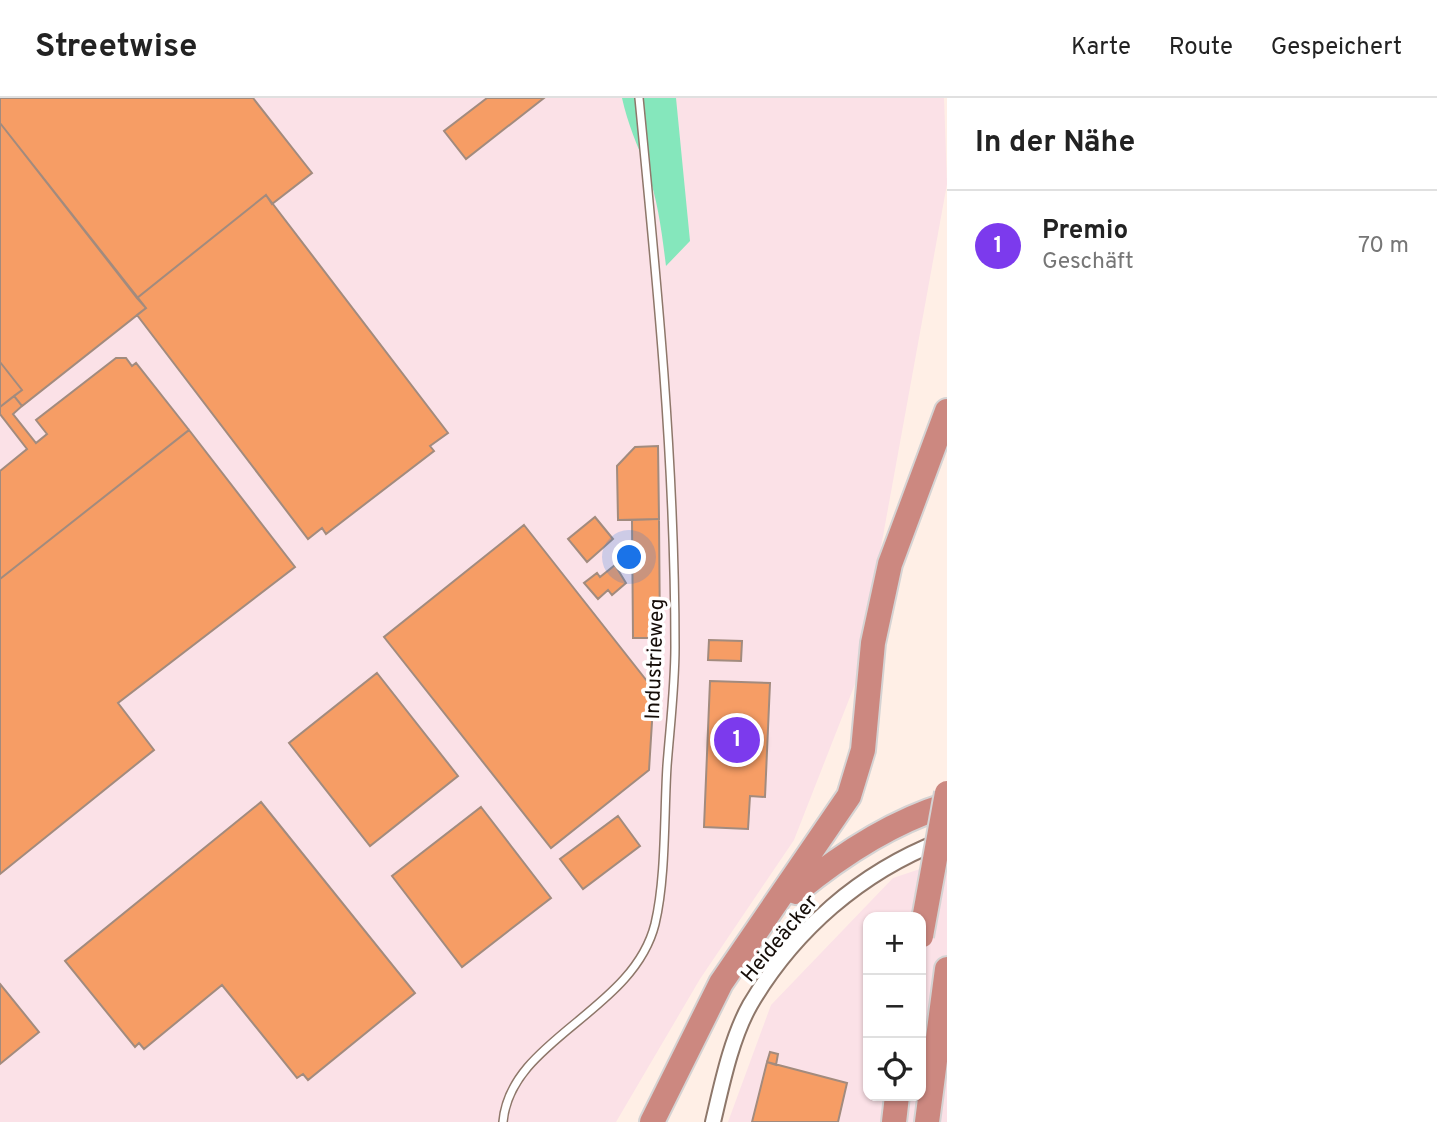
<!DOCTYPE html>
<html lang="de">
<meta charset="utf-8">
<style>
body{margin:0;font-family:Overpass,sans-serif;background:#f2f2f2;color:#222}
.controls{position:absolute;right:21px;bottom:21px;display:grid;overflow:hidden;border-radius:14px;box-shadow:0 2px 5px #0004}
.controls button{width:63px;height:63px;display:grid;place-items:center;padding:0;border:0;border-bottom:2px solid #e0e0e0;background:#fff;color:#222;font:35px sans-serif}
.you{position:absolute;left:630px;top:460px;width:24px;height:24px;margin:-18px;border:5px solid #fff;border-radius:50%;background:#1a73e8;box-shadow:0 0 0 10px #1a73e833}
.badge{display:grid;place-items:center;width:46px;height:46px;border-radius:50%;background:#7c3aed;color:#fff;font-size:23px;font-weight:700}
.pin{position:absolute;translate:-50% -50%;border:4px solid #fff;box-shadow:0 2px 7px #0006}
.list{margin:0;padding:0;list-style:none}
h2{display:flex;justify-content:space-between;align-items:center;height:91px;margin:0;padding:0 28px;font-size:30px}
h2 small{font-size:23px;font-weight:400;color:#767676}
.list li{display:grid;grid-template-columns:46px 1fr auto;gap:21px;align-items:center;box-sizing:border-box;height:112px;padding:0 28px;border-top:2px solid #e0e0e0}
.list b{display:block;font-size:26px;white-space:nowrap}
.list p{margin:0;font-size:23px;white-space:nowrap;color:#767676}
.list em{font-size:23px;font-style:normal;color:#767676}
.icon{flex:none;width:38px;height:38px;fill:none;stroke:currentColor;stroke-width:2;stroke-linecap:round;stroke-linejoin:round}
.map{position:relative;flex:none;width:947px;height:1024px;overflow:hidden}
header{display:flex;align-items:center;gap:42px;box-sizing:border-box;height:98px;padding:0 35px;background:#fff;border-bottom:2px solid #e0e0e0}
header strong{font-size:33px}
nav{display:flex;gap:38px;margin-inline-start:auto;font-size:24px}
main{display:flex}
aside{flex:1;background:#fff}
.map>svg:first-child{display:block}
.industrial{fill:#fbe1e7;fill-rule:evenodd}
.green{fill:#85e7bc}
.building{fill:#f69d65;stroke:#a28b7e;stroke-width:2}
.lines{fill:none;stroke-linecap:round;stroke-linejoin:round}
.service-casing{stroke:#8e776a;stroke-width:10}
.minor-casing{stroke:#8e776a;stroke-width:18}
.trunk-casing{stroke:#d5d3d3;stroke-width:28}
.service{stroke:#fff;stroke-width:7}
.minor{stroke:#fff;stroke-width:14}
.trunk{stroke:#cc8880;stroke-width:24}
.trunk-bridge-casing{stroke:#d5d3d3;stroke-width:28;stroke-linecap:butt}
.trunk-bridge{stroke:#cc8880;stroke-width:24}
.labels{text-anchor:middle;stroke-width:7;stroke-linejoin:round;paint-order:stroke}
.street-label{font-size:21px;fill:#150d08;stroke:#fff}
</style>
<header>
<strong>Streetwise</strong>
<nav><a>Karte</a><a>Route</a><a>Gespeichert</a></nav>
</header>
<main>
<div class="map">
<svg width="947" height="1024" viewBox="0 0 947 1024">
<rect width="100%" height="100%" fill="#ffefe6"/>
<path class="industrial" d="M0,0h944l3,86 -90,495 -63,161 -94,139 -84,143h-616z
M947,762v262h-219l43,-117 122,-127zM868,819h53v179h-53z"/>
<path class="green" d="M622,0h54l14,143 -24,25c-4,-32 -8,-66 -19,-96 -10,-26 -19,-45 -25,-72z"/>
<path class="building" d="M0,0h253l59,75 -40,31 -6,-9 -129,103 -137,-175z
M487,0h57l-78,61 -22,-28z
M0,25l146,185 -124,98 -8,-10 8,-6 -22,-28z
M266,97l182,238 -18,13 4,5 -108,83 -4,-6 -14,11 -171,-224 9,-7 -9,-10z
M116,260h10l6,8 4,-3 53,67 -189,149v-108l27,-22 -27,-35v-7l14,-11 8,10 -9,8 23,29 11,-9 -11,-14z
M0,264l22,28 -22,17z
M189,332l106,137 -177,136 36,47 -154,124v-295z
M658,348l1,73 -41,1 -1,-54 18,-19z
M595,419l18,22 -26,23 -19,-23z
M659,421l1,119h-27l-1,-118z
M524,427l130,165 -5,80 -98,78 -167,-211z
M615,467l11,18 -14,12 -4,-5 -10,9 -14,-16 13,-10 3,4z
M709,542l33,1 -1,20 -33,-1z
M377,575l81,103 -88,70 -81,-103z
M710,583l60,2 -5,114 -15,-1 -2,33 -44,-2z
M261,704l154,191 -107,87 -5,-6 -6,4 -75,-93 -78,64 -5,-6 -4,4 -70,-86z
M481,709l70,91 -89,69 -70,-91z
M618,718l22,30 -57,43 -23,-30z
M0,886l39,48 -39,32z
M770,954l8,2 -2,11 -9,-3z
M767,964l80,21 -9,39h-86z"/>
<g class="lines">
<g class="service-casing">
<path id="service" d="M503,1024c7,-83 130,-110 152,-198 11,-46 9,-110 12,-158 3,-39 8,-80 8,-119 0,-184 -18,-366 -36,-549"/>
</g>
<g class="minor-casing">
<path id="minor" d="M713,1024c9,-38 18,-83 37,-117 44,-75 111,-133 191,-164"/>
</g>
<g class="trunk-casing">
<path id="trunk" d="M796,794c45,-37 95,-70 151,-87
M652,1024l69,-139 128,-187 14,-46 10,-107 17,-79 57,-153
M894,1024l3,-26
M927,1024l20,-153"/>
</g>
<use href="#service" class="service"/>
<use href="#minor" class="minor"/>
<use href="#trunk" class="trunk"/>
<g class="trunk-bridge-casing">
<path id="trunk-bridge" d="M921,838l26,-143"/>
</g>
<use href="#trunk-bridge" class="trunk-bridge"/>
</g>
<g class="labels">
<g class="street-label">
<text transform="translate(654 561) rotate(-88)" y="7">Industrieweg</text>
<text transform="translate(779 840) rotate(-50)" y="7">Heideäcker</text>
</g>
</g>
</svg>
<div class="controls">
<button>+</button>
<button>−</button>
<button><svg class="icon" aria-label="locate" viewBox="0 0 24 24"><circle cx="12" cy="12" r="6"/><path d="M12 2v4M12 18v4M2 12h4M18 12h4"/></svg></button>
</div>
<div class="you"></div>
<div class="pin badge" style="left:737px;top:642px">1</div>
</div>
<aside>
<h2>In der Nähe<small></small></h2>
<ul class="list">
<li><span class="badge">1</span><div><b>Premio</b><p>Geschäft</p></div><em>70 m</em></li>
</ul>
</aside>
</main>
